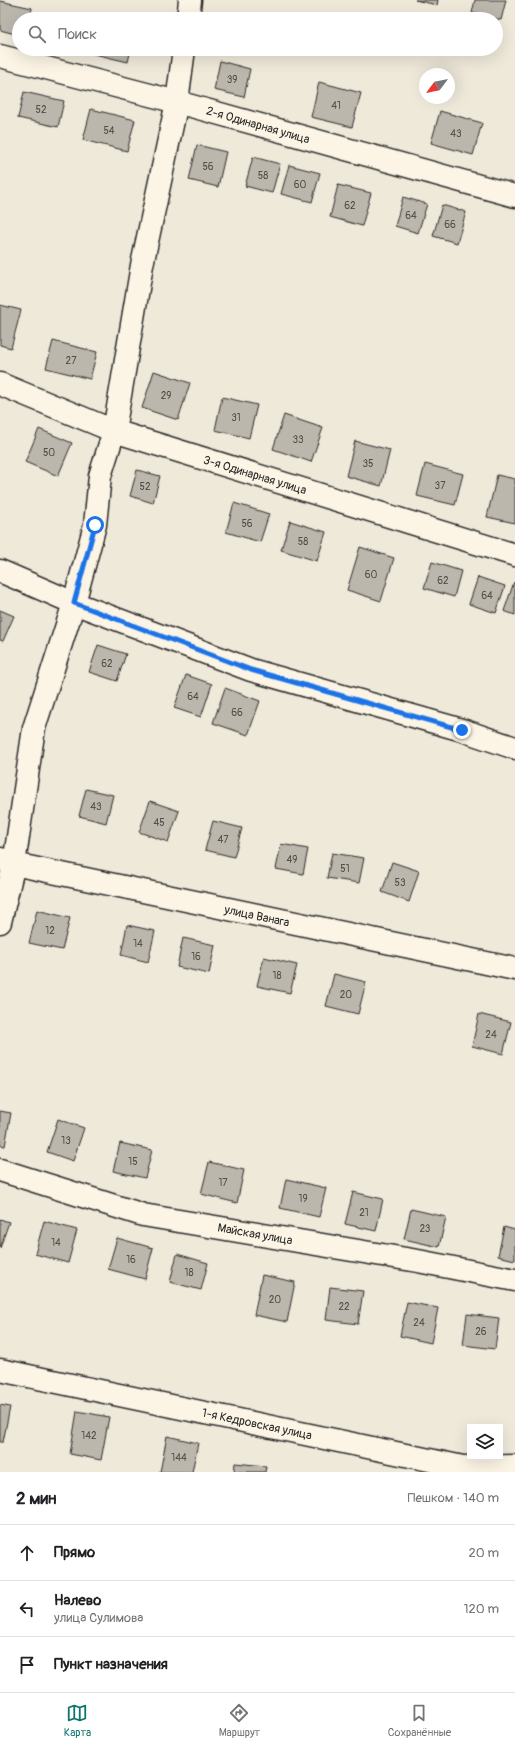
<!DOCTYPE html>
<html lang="ru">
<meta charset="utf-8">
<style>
body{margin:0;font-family:Pangolin,sans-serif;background:#f2f2f2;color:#202124}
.controls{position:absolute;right:12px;bottom:12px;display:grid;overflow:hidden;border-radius:0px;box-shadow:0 4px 16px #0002}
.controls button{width:36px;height:36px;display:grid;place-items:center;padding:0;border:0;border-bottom:1px solid #e0e0e0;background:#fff;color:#202124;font:20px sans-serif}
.compass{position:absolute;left:419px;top:68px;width:36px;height:36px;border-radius:50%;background:#fff;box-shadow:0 4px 16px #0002;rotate:238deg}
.stop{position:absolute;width:12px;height:12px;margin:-9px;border:3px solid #1a73e8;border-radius:50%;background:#fff}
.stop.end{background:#1a73e8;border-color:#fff;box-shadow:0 1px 4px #0008}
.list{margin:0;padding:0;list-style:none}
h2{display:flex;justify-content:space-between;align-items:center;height:52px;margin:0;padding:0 16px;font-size:17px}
h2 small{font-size:13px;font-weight:400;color:#757577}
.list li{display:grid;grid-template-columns:26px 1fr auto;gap:12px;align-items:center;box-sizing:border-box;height:56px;padding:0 16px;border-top:1px solid #e0e0e0}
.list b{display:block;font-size:15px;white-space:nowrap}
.list p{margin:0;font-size:13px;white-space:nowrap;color:#757577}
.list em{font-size:13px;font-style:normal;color:#757577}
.icon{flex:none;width:22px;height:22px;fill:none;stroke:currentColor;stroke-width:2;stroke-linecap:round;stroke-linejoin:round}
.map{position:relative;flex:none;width:515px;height:1472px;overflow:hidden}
.search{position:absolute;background:#fff;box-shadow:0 4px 16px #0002;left:12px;right:12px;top:12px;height:44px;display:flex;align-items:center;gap:10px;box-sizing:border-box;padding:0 14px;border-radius:22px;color:#757577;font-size:15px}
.sheet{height:220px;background:#fff}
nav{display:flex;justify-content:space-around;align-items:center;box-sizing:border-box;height:56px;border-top:1px solid #e0e0e0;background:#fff;font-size:11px;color:#757577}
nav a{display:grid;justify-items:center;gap:2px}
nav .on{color:#0f766e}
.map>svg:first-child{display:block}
.building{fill:#bcb7ac;stroke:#2b2b2b}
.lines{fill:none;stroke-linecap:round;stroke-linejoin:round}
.street-casing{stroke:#2b2b2b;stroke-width:25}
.street{stroke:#fcf5e5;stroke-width:22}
.route{stroke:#1a73e8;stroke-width:5}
.labels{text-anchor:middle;stroke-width:3.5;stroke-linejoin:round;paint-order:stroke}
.number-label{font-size:10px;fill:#4f4e4b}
.street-label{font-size:12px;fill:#2b2b2b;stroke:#fcf5e5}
</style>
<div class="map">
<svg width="515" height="1472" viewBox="0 0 515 1472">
<rect width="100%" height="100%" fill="#efe9da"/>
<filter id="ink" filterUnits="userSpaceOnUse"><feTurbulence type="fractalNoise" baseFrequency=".025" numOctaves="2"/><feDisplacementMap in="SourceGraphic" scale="8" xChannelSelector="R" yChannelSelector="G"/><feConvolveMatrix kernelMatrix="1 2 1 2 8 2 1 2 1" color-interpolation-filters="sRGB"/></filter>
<g filter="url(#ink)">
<path class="building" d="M415,0h23l-1,5z
M475,0h31l-5,20 -29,-7z
M0,1l32,7 -2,11h-11v16l-19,-5z
M91,49h40l-3,13 -38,-9z
M220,61l30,8 -6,28 -30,-7z
M319,82l42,11 -9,34 -41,-10z
M24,92l40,9 -6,26 -40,-9z
M91,109l44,11 -8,31 -44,-11z
M440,111l42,12 -9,32 -42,-12z
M197,145l29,7 -8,35 -29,-7z
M253,157l27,7 -8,29 -27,-7z
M289,165l31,8 -8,29 -31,-8z
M338,185l33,8 -9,33 -32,-9z
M403,197l24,7 -9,29 -23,-7z
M442,205l24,7 -9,31 -24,-7z
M0,305l21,5 -10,38 -11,-3z
M53,341l44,11 -7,27 -44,-11z
M154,371l36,12 -12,37 -36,-12z
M222,397l35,8 -8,33 -34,-8z
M284,415l39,13 -12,34 -38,-13z
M39,429l33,14 -14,33 -33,-14z
M355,441l35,9 -9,36 -35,-10z
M425,464l38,10 -8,31 -38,-9z
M137,470l23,6 -7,27 -23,-7z
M497,475l18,4v44l-28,-6z
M234,503l35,11 -9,28 -34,-10z
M290,521l36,11 -9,29 -36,-11z
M360,547l34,11 -13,43 -34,-11z
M432,562l29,9 -7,26 -30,-9z
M478,577l27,9 -9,27 -27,-9z
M514,582l1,1v32l-11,-4z
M0,610l14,6 -11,25 -3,-1z
M98,645l28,9 -9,27 -28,-9z
M186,675l26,9 -11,33 -27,-9z
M225,688l35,13 -12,34 -35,-12z
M86,789l27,6 -7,28 -27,-7z
M150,801l29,10 -11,31 -29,-10z
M213,821l29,7 -8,29 -29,-7z
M281,844l27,5 -5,25 -27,-5z
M332,853l32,5 -5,25 -32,-5z
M392,862l27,9 -10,31 -27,-10z
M37,910l33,8 -8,32 -33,-7z
M127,925l28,6 -7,31 -27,-7z
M183,938l32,7 -6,29 -32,-7z
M264,957l33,8 -7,28 -33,-7z
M334,974l32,8 -8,32 -32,-8z
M479,1014l32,8 -8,32 -31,-8z
M0,1111l11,2 -6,33 -5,-1z
M58,1119l26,9 -11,33 -26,-9z
M120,1143l32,7 -7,28 -32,-7z
M209,1162l35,8 -7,33 -36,-9z
M286,1179l40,9 -7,29 -39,-9z
M353,1192l30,7 -7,32 -31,-7z
M411,1209l35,8 -7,30 -35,-8z
M0,1219l9,3 -9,26z
M44,1221l33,9 -9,33 -33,-9z
M504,1227l11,3v30l-17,-4z
M117,1238l36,10 -8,31 -37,-10z
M177,1254l31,9 -7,27 -31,-8z
M262,1275l33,7 -8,40 -33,-7z
M330,1287l33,4 -5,33 -32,-4z
M407,1302l31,6 -7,35 -31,-7z
M467,1314l32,4 -4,31 -32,-4z
M0,1405l10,2 -7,35h-3z
M77,1411l32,6 -8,43 -31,-6z
M167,1436l31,7 -6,29h-32z
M235,1463l31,3 -1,6h-31z"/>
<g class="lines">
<g class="street-casing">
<path id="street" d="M188,19l2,-19
M0,56l177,46 338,94
M0,384l114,47 401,124
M0,571l74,32 177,67 211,60 53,18
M1,859l13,5 501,105
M0,922l14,-58 20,-136 40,-125 21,-78 5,-49 14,-45 28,-166 35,-163 7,-53
M0,1170l143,45 275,46 97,19
M0,1370l463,97 52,-1"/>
</g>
<use href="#street" class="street"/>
</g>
</g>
<g class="lines" filter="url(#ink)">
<path class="route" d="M95,525l-21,78 177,67 211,60"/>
</g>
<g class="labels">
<g class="number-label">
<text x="232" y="83">39</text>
<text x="336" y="109">41</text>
<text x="41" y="113">52</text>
<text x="109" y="134">54</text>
<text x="456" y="137">43</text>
<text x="208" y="170">56</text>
<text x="263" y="179">58</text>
<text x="300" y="188">60</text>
<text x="350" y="209">62</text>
<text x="411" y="219">64</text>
<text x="450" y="228">66</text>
<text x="71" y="364">27</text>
<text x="166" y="399">29</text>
<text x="236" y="421">31</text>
<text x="298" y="443">33</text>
<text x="49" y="456">50</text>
<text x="368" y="467">35</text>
<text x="440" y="489">37</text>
<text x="145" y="490">52</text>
<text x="247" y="527">56</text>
<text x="303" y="545">58</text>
<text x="371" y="578">60</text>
<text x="443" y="584">62</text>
<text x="487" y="599">64</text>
<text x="107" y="667">62</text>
<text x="193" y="700">64</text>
<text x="237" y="716">66</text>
<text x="96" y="810">43</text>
<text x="159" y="826">45</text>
<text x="223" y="843">47</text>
<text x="292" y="863">49</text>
<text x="345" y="872">51</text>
<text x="400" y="886">53</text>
<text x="50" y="934">12</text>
<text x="138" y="947">14</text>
<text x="196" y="960">16</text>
<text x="277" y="979">18</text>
<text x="346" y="998">20</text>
<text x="491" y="1038">24</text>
<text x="66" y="1144">13</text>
<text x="133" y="1165">15</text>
<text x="223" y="1186">17</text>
<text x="303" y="1202">19</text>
<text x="364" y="1216">21</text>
<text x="425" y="1232">23</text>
<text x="56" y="1246">14</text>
<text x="131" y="1263">16</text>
<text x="189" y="1276">18</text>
<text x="275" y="1303">20</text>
<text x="344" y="1310">22</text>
<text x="419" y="1326">24</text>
<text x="481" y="1335">26</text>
<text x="89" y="1439">142</text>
<text x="179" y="1461">144</text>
</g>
<g class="street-label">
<text transform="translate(258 125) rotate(16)" y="4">2-я Одинарная улица</text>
<text transform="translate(255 475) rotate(17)" y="4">3-я Одинарная улица</text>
<text transform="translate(257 916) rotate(12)" y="4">улица Ванага</text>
<text transform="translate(255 1234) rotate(10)" y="4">Майская улица</text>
<text transform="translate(257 1424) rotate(12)" y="4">1-я Кедровская улица</text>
</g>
</g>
</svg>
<div class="controls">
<button><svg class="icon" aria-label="layers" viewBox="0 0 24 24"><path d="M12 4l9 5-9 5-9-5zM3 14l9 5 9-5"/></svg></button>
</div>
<svg class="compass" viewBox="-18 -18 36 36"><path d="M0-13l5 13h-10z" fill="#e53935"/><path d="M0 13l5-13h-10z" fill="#757577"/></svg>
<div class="stop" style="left:95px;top:525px"></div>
<div class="stop end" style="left:462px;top:730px"></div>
<div class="search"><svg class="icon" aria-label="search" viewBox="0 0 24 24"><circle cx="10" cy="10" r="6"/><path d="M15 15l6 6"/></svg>Поиск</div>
</div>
<section class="sheet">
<h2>2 мин<small>Пешком · 140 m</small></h2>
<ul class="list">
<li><svg class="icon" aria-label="ahead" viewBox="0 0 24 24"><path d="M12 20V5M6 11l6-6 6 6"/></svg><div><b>Прямо</b></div><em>20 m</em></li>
<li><svg class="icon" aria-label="left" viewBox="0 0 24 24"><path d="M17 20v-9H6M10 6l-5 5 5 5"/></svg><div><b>Налево</b><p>улица Сулимова</p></div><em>120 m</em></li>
<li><svg class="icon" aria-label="arrive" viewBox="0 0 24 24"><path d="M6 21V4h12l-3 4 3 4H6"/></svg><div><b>Пункт назначения</b></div></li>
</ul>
</section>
<nav>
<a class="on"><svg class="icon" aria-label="map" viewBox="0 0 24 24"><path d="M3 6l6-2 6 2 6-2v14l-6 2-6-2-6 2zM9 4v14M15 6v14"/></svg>Карта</a>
<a><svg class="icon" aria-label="directions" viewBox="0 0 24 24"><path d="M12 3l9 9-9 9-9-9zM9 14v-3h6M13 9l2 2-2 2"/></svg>Маршрут</a>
<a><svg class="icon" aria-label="saved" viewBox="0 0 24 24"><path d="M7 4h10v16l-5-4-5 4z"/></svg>Сохранённые</a>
</nav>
